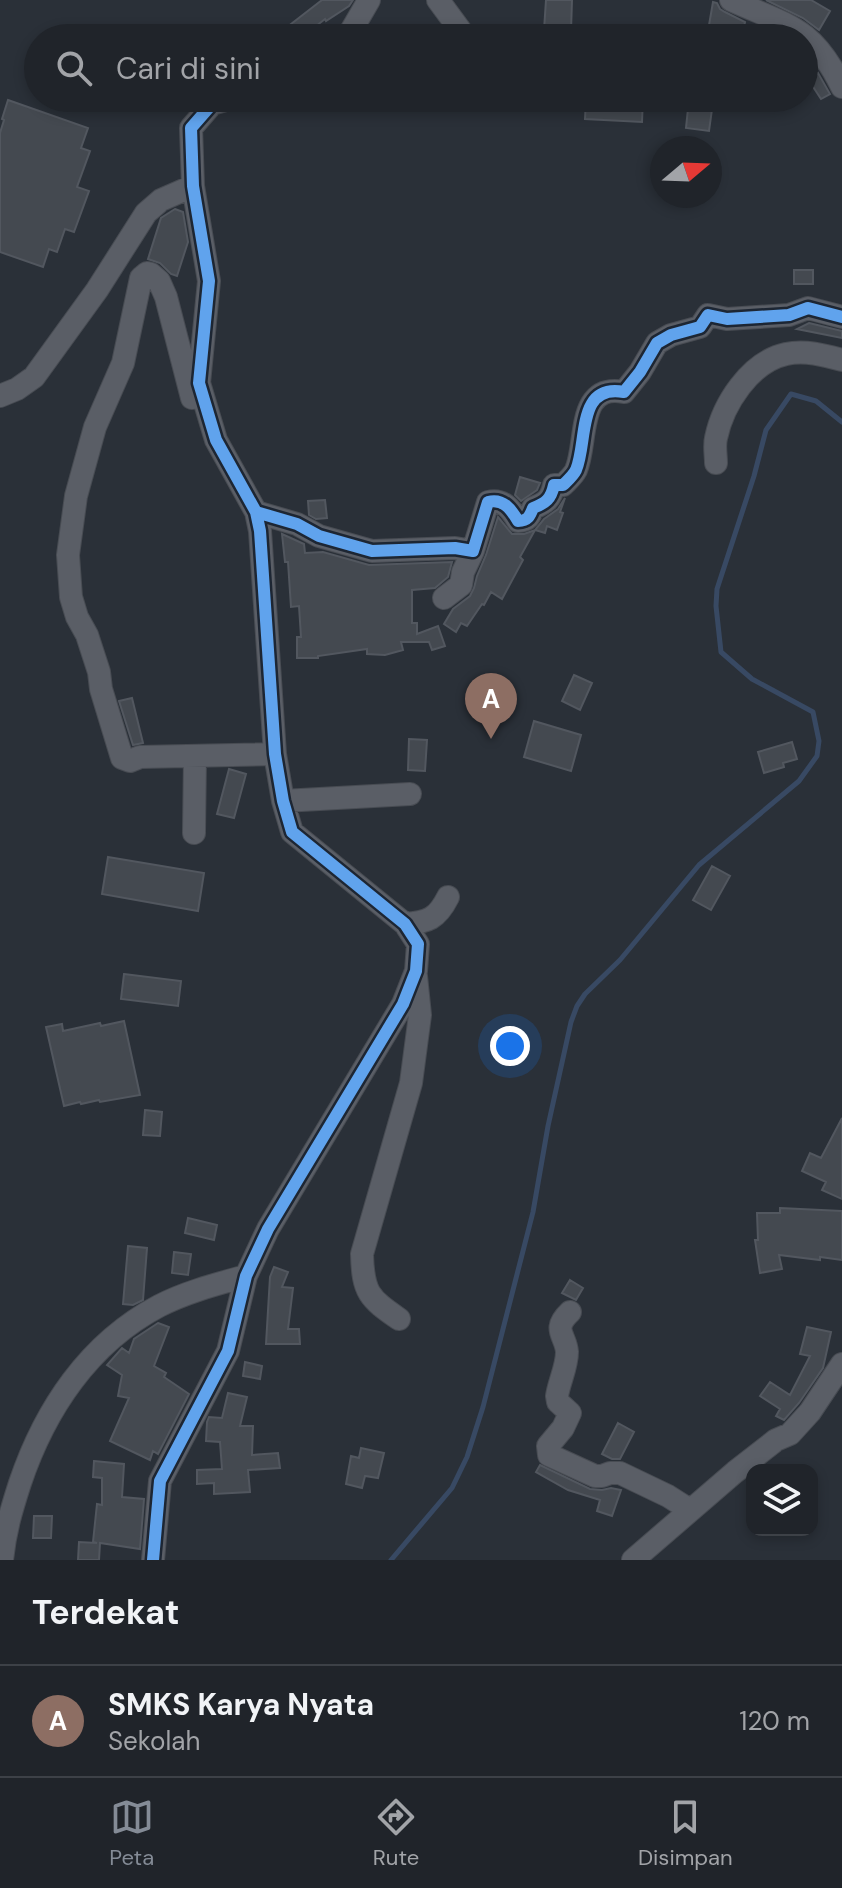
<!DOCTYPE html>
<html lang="id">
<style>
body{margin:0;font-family:"DM Sans",sans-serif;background:#2d3036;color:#f1f3f6}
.controls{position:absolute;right:24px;bottom:24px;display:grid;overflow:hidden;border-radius:16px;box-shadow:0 4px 12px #0003}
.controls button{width:72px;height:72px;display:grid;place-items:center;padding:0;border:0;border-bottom:2px solid #3d4147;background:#20242a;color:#f1f3f6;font:40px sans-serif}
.compass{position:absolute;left:650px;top:136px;width:72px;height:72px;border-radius:50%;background:#20242a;box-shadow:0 4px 12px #0003;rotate:71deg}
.you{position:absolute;left:510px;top:1046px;width:28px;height:28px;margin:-20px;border:6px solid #fff;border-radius:50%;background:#1a73e8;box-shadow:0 0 0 12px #1a73e833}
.badge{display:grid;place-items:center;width:52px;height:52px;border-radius:50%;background:#848b96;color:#fff;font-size:26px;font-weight:700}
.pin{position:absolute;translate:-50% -66px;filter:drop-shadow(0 2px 4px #0008)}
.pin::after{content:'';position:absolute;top:42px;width:28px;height:24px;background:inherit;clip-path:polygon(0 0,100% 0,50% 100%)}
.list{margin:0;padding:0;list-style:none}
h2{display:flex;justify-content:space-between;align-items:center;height:104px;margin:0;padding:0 32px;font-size:34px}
h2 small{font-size:26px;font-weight:400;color:#a2a4a8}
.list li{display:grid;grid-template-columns:52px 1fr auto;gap:24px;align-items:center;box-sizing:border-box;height:112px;padding:0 32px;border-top:2px solid #3d4147}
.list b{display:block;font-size:30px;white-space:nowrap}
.list p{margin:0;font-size:26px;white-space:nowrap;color:#a2a4a8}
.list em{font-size:26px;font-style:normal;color:#a2a4a8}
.icon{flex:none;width:44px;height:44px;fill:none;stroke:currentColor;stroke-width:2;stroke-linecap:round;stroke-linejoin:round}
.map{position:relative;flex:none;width:842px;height:1560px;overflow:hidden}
.search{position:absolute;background:#20242a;box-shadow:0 4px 12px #0003;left:24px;right:24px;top:24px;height:88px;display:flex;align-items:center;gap:20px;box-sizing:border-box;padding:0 28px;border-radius:44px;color:#a2a4a8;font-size:30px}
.sheet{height:216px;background:#20242a}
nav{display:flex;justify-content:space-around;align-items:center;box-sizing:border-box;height:112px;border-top:2px solid #3d4147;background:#20242a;font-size:22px;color:#a2a4a8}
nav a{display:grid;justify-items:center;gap:4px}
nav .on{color:#848b96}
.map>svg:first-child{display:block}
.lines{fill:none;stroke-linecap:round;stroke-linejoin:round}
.stream{stroke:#384963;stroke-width:5}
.building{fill:#444950;stroke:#52575f;stroke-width:2}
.minor-casing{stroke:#484c53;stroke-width:24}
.minor{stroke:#5a5e66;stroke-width:22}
.cycleway-casing{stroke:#1d2633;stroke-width:17}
.cycleway{stroke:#60a3ed;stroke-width:12}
</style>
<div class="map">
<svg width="842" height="1560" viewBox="0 0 842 1560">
<rect width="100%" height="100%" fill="#2a3038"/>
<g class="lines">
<path class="stream" d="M391,1560l61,-72 15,-31 16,-50 50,-195 15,-86 23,-104 6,-16 8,-12 35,-34 79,-95 100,-84 18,-25 2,-15 -6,-29 -61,-33 -31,-27 -5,-46 1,-17 37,-113 12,-46 25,-36 25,7 26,21"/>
</g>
<path class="building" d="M322,0h31l-4,6 -23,15 -1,-2 -24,19h-28z
M546,0h26l-1,31 -27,-1z
M766,0h45l19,11 -11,19 -16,-12z
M713,2l4,1 3,6 5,3 20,10 -3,15 -34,-6z
M818,73l12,21 -9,5 -13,-20z
M586,98h57l-1,24 -57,-3z
M689,99l24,3 -4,29 -23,-3z
M8,100l80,28 -7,20 9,3 -13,36 12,4 -15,41 -9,-3 -8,23 -8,-3 -6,18 -43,-15v-119l4,-13 -2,-1z
M175,209l8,3 5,30 -11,34 -6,-2 -11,-11 -12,-4 13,-41z
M794,270h19v14h-19z
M809,323l33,8v7l-45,-9z
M520,477l20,6 -3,7 -16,11 -6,-6z
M565,498l-5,14 3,1 -6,17 -10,-4 -2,7 -10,-3 9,-11 14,-10z
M325,500l2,18 -11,1 -7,-4 -1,-14z
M498,517l14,17h12l11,-4 -15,27 3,3 -21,39 -11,-7 -7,13 -2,-1 -15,22 -6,-3 -5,9 -12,-8 9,-15 17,-13 4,-8 3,-12 9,-21z
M282,534l22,10 1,9 18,-1 46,13 83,-3 -4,15 -13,11 -23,2v33h5v11l21,-8 7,20 -13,4 -3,-8h-28l2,8 -18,5 -18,-1v-5l-49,7v2h-21v-21h4l-2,-31 -8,1 -3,-45h-3z
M574,675l18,8 -12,27 -18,-9z
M132,698l11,45 -10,2 -14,-44z
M534,721l47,14 -10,36 -47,-14z
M409,739l18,1 -2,31 -17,-1z
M792,742l5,17 -14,4 1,4 -20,6 -6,-21z
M229,769l17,5 -12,44 -17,-4z
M108,857l96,16 -6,38 -96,-17z
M712,866l18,10 -19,34 -18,-10z
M124,974l57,7 -3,25 -57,-7z
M124,1021l16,74 -40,7 -1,-2 -18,4 -1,-2 -16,4 -18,-79 16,-3 1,7 37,-8 1,3z
M145,1110l17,2 -2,24 -17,-1z
M842,1118v81l-20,-9 4,-8 -24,-11 8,-18 11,5z
M780,1208l62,3v49l-22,-3v3l-41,-5 3,14 -22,4 -5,-33h3l-1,-27h23z
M188,1218l29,7 -3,15 -29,-7z
M128,1246l19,2 -4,52 -10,5 -10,-1z
M174,1252l17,2 -3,21 -16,-2z
M274,1267l14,5 -6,15 11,1 -5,41h11l1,15h-34l4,-67z
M570,1280l13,8 -7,12 -14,-7z
M158,1323l11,4 -15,39 12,7 -2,4 25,17 -31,60 -5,-3 -3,9 -40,-19 19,-43 -11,-2 4,-21 -15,-10 15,-17 7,5 5,-14z
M807,1327l24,5 -8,36 -24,35 -15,17 -8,-4 4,-7 -20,-13 10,-14 20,13 20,-39 -10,-2z
M245,1362l17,4 -2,13 -17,-3z
M228,1393l19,4 -7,29h13l-1,29 26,-2 2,15 -32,2 2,22 -36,2v-11l-17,1v-14l25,-1 -2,-27 -14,-1 1,-19 2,-5 13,1z
M618,1423l16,9 -14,27h-8l-10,-5z
M361,1448l23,5 -6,25 -13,-2 -3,12 -16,-4 5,-28 8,2z
M94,1461l30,3 -2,33 22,2 -4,50 -40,-6 -1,17h-21l1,-18 18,1 -4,-1 4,-38 5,1v-27l-9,-1z
M540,1465l50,24 12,1 9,-2 10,2 -9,26 -15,-5 3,-11 -32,-10 -32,-18z
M34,1516h18l-1,22h-18z"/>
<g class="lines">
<g class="minor-casing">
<path id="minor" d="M438,0l28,38
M731,0c57,26 81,26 111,87
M347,38l22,-38
M0,396l17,-7 17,-12 63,-87 49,-77 15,-13 32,-14
M192,398l-26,-101 -7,-16 -8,-7 -4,-1 -6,5 -18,85 -28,64 -19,69 -8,59 3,42 6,20 10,18 12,37 2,17 21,69 8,3 10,-4 135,-3
M716,463c0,-8 -2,-17 0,-25 7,-34 34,-76 70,-84 19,-4 38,1 56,6
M256,512l41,12 22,12 53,15 83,-3 18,3 15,-49c15,-4 23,7 30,19 10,0 12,-5 15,-13 13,-5 18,-9 21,-23h9c5,-5 10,-9 13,-15 12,-28 0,-87 48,-78l16,-20 17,-29 14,-8 29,-8 8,-12 19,4 62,-4 19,-7 34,9
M444,598l17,-13 2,-13 10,-21
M283,801l127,-7
M194,833l1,-77
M405,924c23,-2 32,-5 43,-27
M570,1312c-19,18 -4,23 -3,40 0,15 -8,30 -10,44l1,6 12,11 -7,15 -15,18 1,9 46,21h7l8,-3h10l48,23 22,14
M399,1319c-30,-21 -36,-26 -37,-65l49,-171 9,-68 -4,-39
M2,1560c3,-29 9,-49 18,-77 25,-74 69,-140 139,-177 27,-14 58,-22 87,-30
M153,1560l7,-79 68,-130 18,-75 22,-47 135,-225 13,-33 2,-27 -13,-20 -113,-92 -9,-31 -8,-47 -15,-223 -4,-19 -40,-72 -17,-57 10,-102 -16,-95 -2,-58 21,-24 21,-6
M633,1560l102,-88 41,-32 14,-6 20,-22 32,-48"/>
</g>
<use href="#minor" class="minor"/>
<g class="cycleway-casing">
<path id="cycleway" d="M256,512l41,12 22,12 53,15 83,-3 18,3 15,-49c15,-4 23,7 30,19 10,0 12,-5 15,-13 13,-5 18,-9 21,-23h9c5,-5 10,-9 13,-15 12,-28 0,-87 48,-78l16,-20 17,-29 14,-8 29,-8 8,-12 19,4 62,-4 19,-7 34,9
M153,1560l7,-79 68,-130 18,-75 22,-47 135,-225 13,-33 2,-27 -13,-20 -113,-92 -9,-31 -8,-47 -15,-223 -4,-19 -40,-72 -17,-57 10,-102 -16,-95 -2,-58 21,-24 21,-6"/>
</g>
<use href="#cycleway" class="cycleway"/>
</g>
</svg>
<div class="controls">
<button><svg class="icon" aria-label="layers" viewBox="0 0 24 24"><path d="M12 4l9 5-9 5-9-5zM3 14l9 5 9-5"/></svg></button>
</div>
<svg class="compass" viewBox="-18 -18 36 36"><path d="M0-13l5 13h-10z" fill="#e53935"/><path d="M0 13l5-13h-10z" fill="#a2a4a8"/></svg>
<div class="you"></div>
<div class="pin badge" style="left:491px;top:739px;background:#8d6e63">A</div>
<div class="search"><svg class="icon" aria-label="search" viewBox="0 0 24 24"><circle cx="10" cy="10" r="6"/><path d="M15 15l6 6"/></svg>Cari di sini</div>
</div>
<section class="sheet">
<h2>Terdekat<small></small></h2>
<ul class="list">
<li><span class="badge" style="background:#8d6e63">A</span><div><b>SMKS Karya Nyata</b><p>Sekolah</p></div><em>120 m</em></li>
</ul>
</section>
<nav>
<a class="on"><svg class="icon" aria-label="map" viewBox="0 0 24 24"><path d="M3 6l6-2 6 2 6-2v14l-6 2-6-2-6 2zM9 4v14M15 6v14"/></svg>Peta</a>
<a><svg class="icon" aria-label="directions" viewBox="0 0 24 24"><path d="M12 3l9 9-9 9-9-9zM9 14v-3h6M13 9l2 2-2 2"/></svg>Rute</a>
<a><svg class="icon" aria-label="saved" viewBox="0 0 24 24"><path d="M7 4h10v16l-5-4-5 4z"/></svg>Disimpan</a>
</nav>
